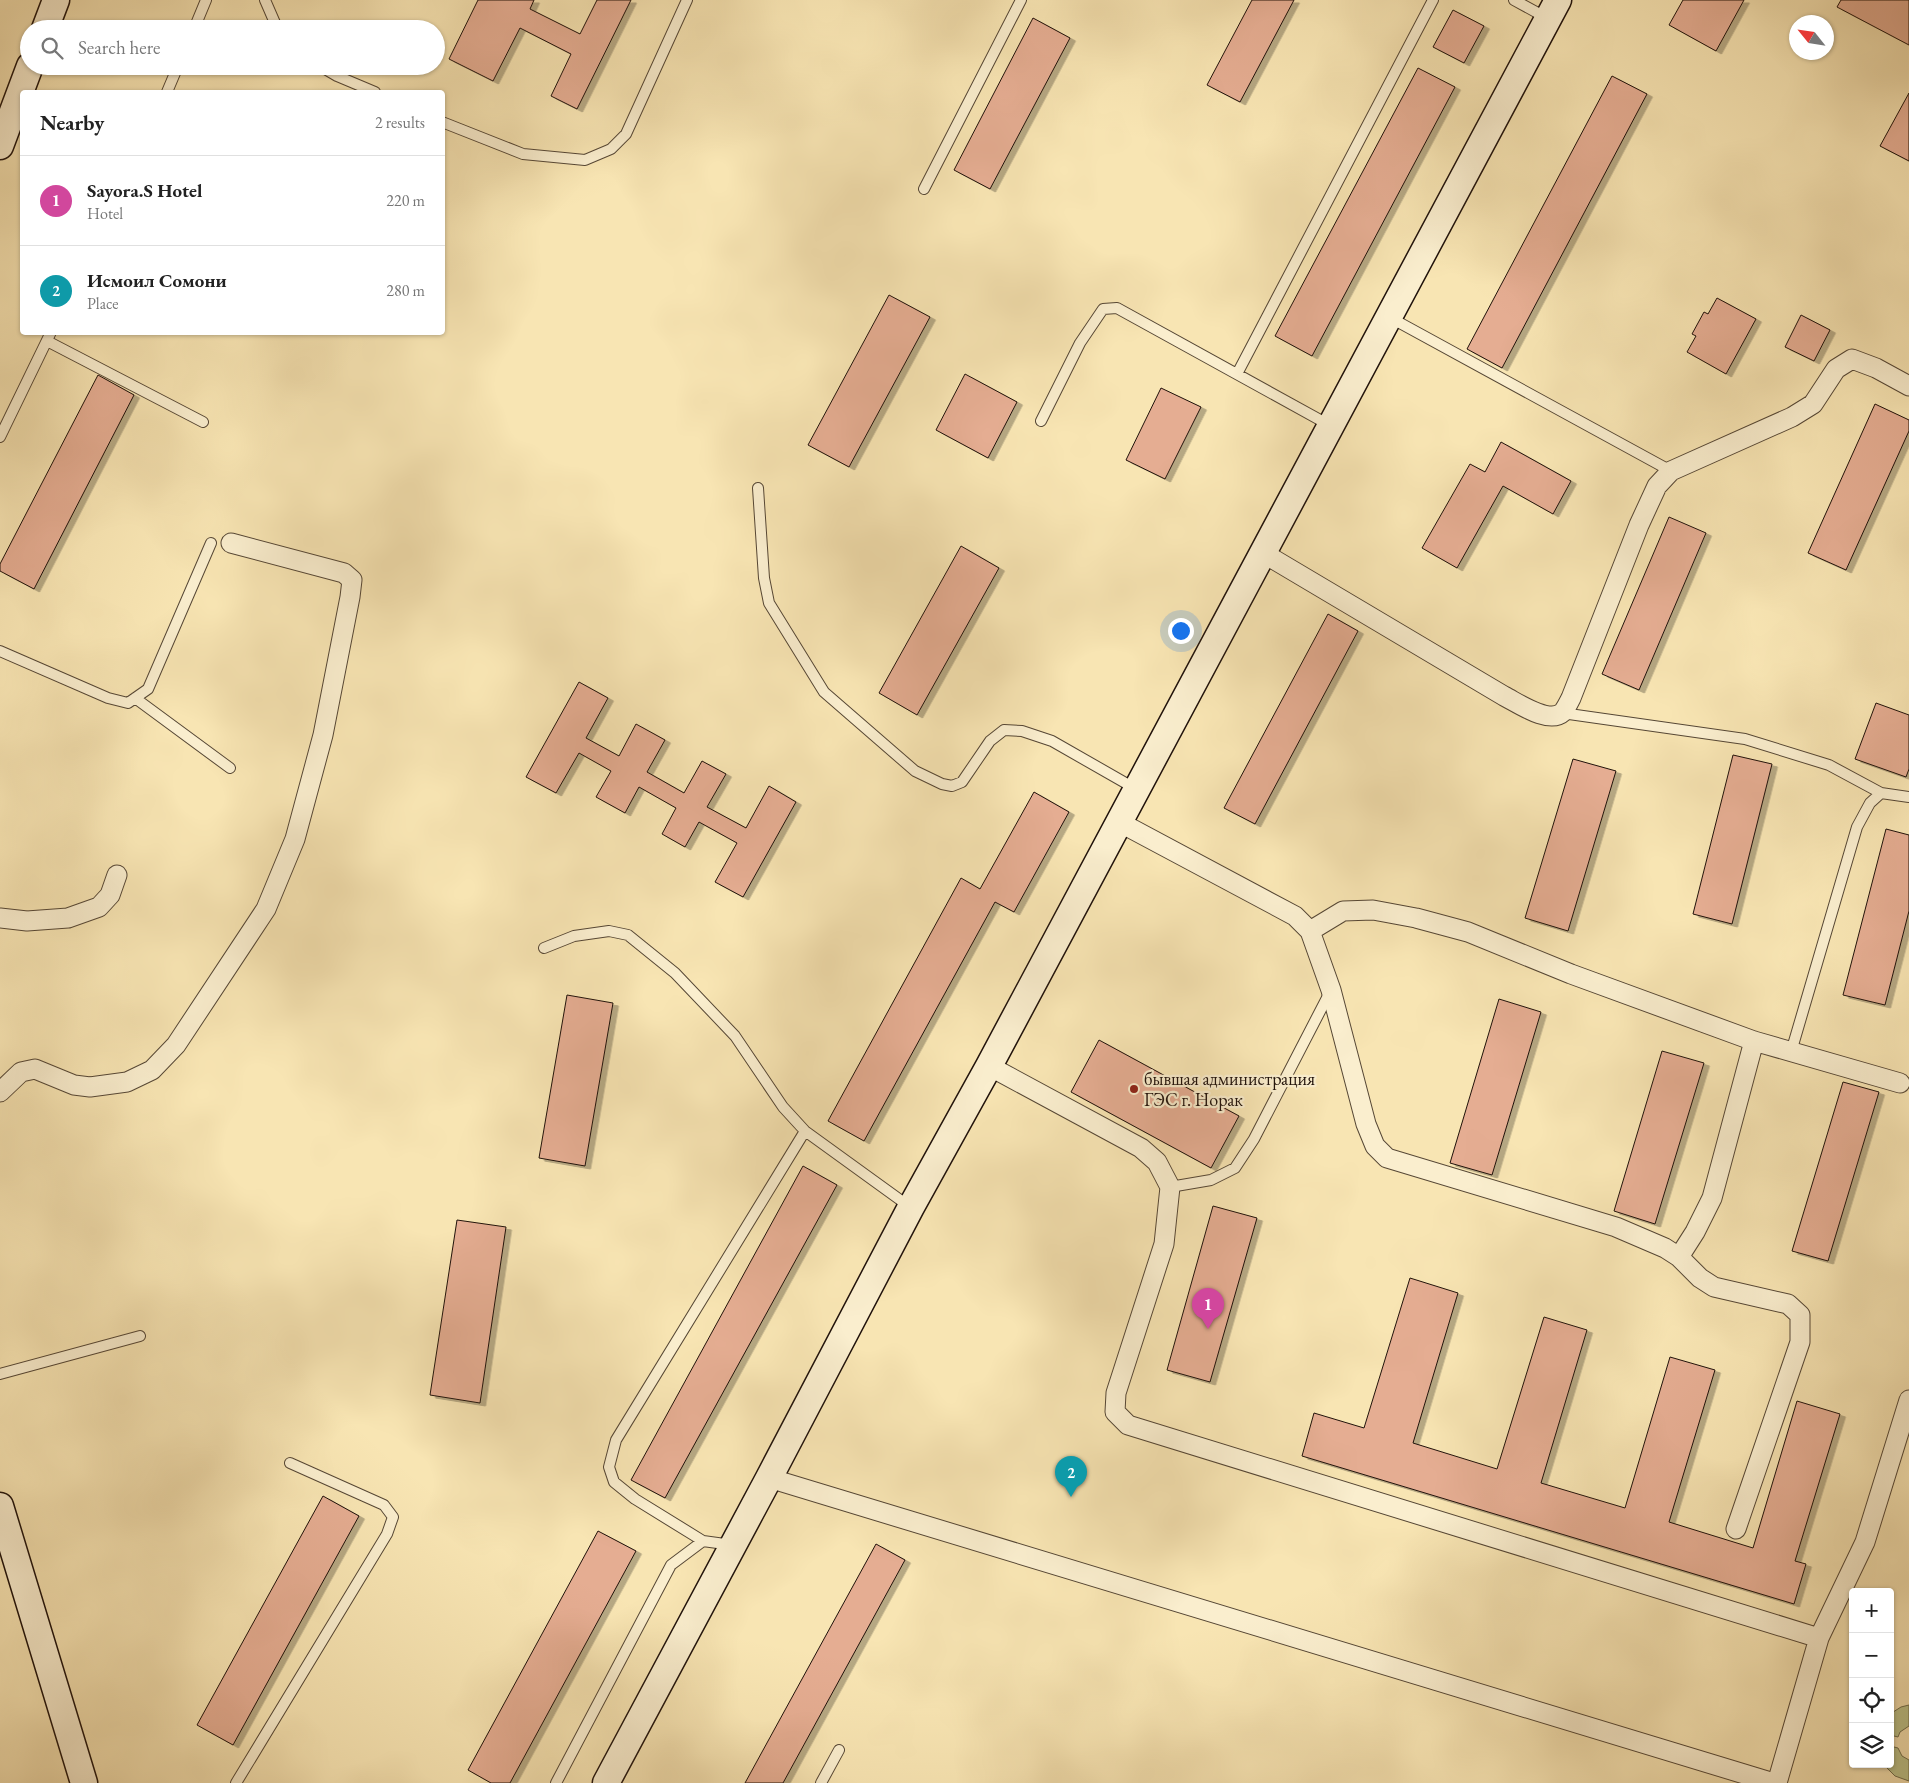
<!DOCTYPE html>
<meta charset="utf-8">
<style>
body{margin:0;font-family:"EB Garamond",serif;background:#f6f6f6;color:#222}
.controls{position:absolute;right:15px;bottom:15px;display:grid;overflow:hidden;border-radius:5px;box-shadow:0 1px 4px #0004}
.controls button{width:45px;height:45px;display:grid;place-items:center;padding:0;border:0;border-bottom:1px solid #e0e0e0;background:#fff;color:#222;font:25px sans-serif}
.compass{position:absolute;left:1789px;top:15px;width:45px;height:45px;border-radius:50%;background:#fff;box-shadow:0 1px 4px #0004;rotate:300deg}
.you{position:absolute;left:1180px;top:630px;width:18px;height:18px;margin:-12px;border:4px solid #fff;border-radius:50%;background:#1a73e8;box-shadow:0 0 0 8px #1a73e833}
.badge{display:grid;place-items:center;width:32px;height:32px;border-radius:50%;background:#8f2418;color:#fff;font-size:16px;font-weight:700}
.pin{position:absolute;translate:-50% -41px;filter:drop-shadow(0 1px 2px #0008)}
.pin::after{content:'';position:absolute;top:26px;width:18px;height:15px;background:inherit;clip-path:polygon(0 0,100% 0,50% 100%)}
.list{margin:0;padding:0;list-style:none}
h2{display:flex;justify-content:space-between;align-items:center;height:65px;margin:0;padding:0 20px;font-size:21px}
h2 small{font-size:16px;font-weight:400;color:#767676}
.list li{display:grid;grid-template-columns:32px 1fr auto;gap:15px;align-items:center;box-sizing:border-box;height:90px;padding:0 20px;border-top:1px solid #e0e0e0}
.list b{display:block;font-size:19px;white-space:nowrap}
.list p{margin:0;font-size:16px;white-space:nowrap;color:#767676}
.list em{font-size:16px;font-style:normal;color:#767676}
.icon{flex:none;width:28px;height:28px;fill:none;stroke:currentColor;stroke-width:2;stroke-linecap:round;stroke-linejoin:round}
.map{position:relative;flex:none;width:1909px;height:1783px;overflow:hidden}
.search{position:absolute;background:#fff;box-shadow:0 1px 4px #0004;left:20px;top:20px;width:425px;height:55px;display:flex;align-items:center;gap:12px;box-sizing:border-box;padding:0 18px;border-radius:28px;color:#767676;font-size:19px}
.panel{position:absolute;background:#fff;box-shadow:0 1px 4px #0004;left:20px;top:90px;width:425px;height:245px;border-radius:5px}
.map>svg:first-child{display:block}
.green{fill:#bdc58c;stroke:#6e6c4c}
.building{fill:#e5ad92;stroke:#20120b;filter:url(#shadow)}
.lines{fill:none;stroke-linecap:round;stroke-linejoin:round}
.lane-casing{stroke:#564735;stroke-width:12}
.street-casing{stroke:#564735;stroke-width:21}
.secondary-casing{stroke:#20120b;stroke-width:29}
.lane{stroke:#faeece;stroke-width:10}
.street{stroke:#faeece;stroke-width:19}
.secondary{stroke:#faeece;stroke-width:26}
.poi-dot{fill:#8f2418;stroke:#faeece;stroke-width:2}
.labels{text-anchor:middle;stroke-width:4.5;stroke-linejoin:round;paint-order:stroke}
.poi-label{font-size:18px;fill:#20120b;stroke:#faeece;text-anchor:start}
</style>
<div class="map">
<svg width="1909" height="1783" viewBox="0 0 1909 1783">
<defs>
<filter id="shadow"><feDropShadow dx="5.5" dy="3" stdDeviation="0" flood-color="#0004"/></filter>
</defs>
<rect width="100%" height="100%" fill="#f8e5b3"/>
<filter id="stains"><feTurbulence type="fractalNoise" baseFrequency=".004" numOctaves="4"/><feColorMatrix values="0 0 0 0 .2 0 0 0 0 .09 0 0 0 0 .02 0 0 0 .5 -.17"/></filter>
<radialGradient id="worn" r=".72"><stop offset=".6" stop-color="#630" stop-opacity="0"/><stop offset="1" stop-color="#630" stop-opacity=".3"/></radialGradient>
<path class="green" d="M1909,1705v21l-9,6 -2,5 -8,-2v-21l11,-7z
M1890,1746l8,2 4,8 7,4v21l-14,-5 -12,-12h7z"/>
<path class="building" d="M478,0h56l-4,9 50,25 17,-34h34l-54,109 -26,-13 20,-42 -51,-26 -27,53 -44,-22z
M1252,0h42l-54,102 -33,-17z
M1683,0h61l-28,51 -47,-26z
M1841,0h68v45l-72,-38z
M1453,10l31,16 -20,37 -31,-16z
M1033,18l37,20 -80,151 -36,-19z
M1418,68l37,19 -143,269 -37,-20z
M1612,76l35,18 -145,274 -35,-19z
M1909,93v68l-29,-15z
M889,295l41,22 -81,150 -41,-22z
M1717,298l39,21 -30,55 -39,-22 9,-16 -4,-2 12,-22 4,2z
M1801,315l29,15 -16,31 -29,-14z
M965,374l52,28 -29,56 -52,-28z
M98,375l36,20 -100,194 -34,-18v-7z
M1161,388l40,19 -36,72 -39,-19z
M1875,404l34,16v11l-63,139 -38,-17z
M1501,442l70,39 -18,33 -50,-28 -46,82 -35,-20 48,-84 15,8z
M1669,517l37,16 -67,157 -37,-16z
M961,546l38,22 -82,147 -38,-22z
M1328,614l30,17 -103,193 -31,-16z
M579,682l29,16 -22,40 33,18 17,-32 29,16 -18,32 37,21 18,-32 24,13 -19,33 39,21 23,-42 27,16 -53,95 -28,-15 22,-39 -38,-21 -14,25 -23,-13 14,-26 -37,-21 -14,26 -29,-16 15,-26 -32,-18 -23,40 -30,-16z
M1876,703l33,12v54l-3,8 -51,-18z
M1733,755l39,9 -40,160 -39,-10z
M1573,759l43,12 -48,160 -43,-13z
M1034,792l35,20 -55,100 -19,-10 -131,239 -36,-20 133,-243 19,11z
M1886,829l23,6v76l-24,94 -42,-10z
M567,995l46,8 -28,163 -46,-8z
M1499,999l42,13 -49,163 -42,-12z
M1099,1040l140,76 -28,52 -140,-76z
M1662,1051l42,12 -49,161 -41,-13z
M1843,1082l36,10 -51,169 -36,-10z
M803,1166l34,19 -172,313 -34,-18z
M1213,1206l44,12 -47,164 -43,-12z
M457,1220l49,7 -26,176 -50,-8z
M1410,1278l48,15 -45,150 84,26 47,-152 43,13 -46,153 84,25 45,-151 45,13 -46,152 84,26 44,-147 43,13 -45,147 11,3 -12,40 -492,-148 12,-43 50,15z
M323,1496l36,20 -126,229 -36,-20z
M598,1531l38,20 -126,232h-19l-23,-13z
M876,1544l29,16 -122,223h-38z"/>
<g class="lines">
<g class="lane-casing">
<path id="lane" d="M265,0l10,23 5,6
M1514,0l33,18
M194,29l12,-29
M320,66l17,10 38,16
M167,92l11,-26
M442,122l81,32 62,6 26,-11 15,-15 61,-134
M924,189l97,-189
M1389,317l282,154
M47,341l156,81
M1237,374l196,-374
M1041,421l39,-78 23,-34 14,-1 214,118
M0,437l51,-105
M758,488l6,90 5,25 55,89 91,79 27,13 10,2 10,-4 28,-41 14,-11 18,1 30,10 84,48
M0,651l108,47 20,5 20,-14 63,-146
M135,698l95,70
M1562,713l183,26 84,26 52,28
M544,948l30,-12 35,-5 19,4 47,38 60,63 48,71 22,24 105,76
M1791,1052l66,-225 13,-24 11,-10 28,4
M1170,1187l41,-7 24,-12 19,-29 76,-147
M0,1374l140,-38
M703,1541l-68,-42 -21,-17 -5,-15 7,-27 189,-309
M236,1783l151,-249 6,-17 -9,-12 -94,-42
M556,1783l115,-218 32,-24 29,4
M821,1783l18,-33"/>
</g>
<g class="street-casing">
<path id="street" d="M1263,553l241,143c14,7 45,29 59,16 3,-4 6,-10 8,-14l68,-173 18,-39 14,-15 121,-54 21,-13 23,-35 16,-10 24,9 33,18
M1119,822l176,94 15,15 21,59 35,134 9,22 12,12 229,69 49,21 14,9 21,21 14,9 74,17 12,11v27l-64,187
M0,918l27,3 41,-3 31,-11 11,-12 7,-20
M1310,931l33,-20 30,-1 43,8 52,14 103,42 183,67 146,42
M989,1066l152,82 16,14 13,25 -6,57 -48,149 -1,19 13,13 691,213 -42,145
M0,1092l21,-20 14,-3 39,16 16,2 37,-5 25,-12 24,-25 90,-136 29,-70 28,-104 27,-138 2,-17 -8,-7 -113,-30
M1679,1257l16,-25 17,-34 42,-157
M769,1478l1005,305
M1819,1638l46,-96 44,-142"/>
</g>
<g class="secondary-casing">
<path id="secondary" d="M45,29l11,-29
M0,146l30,-80
M0,1506l84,277
M606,1783l163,-305 142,-271 78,-141 569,-1066"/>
</g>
<use href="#lane" class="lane"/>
<use href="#street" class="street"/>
<use href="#secondary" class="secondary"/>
</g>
<circle class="poi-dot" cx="1134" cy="1089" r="5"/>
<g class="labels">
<g class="poi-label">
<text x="1144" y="1085">бывшая администрация<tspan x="1144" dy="21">ГЭС г. Норак</tspan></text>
</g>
</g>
<rect width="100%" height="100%" filter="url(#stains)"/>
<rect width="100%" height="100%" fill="url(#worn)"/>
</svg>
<div class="controls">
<button>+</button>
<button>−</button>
<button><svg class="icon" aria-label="locate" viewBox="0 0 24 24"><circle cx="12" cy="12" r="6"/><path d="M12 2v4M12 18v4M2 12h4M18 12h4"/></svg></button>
<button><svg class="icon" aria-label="layers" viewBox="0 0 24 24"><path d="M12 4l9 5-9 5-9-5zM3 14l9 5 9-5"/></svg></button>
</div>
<svg class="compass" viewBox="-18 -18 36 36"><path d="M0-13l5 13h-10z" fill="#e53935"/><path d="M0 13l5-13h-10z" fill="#767676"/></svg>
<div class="you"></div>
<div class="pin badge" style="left:1208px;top:1329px;background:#d1479c">1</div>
<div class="pin badge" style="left:1071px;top:1497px;background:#0f9aa8">2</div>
<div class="search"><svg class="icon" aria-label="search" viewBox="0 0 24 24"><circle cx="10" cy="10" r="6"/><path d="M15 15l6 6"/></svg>Search here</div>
<section class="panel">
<h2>Nearby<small>2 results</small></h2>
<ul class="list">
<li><span class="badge" style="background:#d1479c">1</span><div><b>Sayora.S Hotel</b><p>Hotel</p></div><em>220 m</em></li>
<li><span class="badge" style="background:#0f9aa8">2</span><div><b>Исмоил Сомони</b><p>Place</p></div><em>280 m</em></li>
</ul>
</section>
</div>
